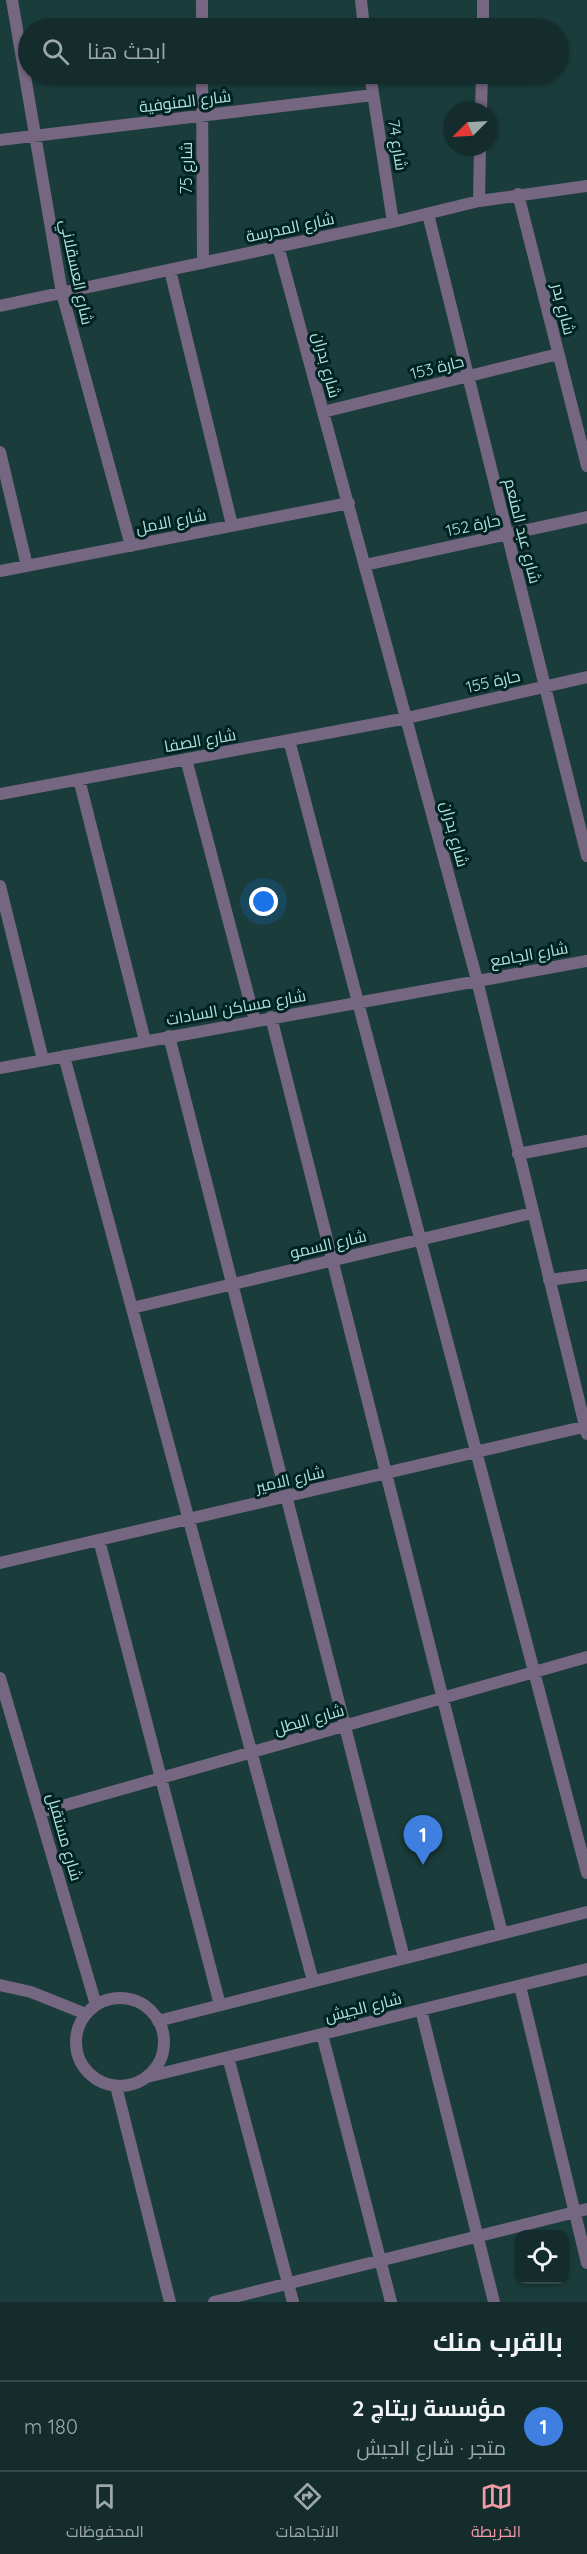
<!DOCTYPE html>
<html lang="ar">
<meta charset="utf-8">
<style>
body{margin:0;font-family:Quicksand,Cairo,sans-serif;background:#1d3534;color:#f1f3f6;direction:rtl}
.controls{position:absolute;right:18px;bottom:18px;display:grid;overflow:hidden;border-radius:12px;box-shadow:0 2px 4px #0004}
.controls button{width:54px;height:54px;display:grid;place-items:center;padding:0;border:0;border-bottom:2px solid #334948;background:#142d2c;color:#f1f3f6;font:30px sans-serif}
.compass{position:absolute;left:443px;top:102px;width:54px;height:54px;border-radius:50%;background:#142d2c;box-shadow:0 2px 4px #0004;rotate:246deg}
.you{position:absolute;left:264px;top:902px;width:21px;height:21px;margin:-15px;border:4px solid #fff;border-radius:50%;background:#1a73e8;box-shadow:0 0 0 9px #1a73e833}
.badge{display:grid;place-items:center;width:39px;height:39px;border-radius:50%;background:#f39aa7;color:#fff;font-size:20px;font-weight:700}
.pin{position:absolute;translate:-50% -50px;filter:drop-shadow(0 2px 3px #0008)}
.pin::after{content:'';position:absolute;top:32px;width:21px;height:18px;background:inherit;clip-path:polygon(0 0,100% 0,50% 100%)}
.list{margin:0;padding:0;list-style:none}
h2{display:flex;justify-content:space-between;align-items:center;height:78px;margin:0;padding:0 24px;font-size:26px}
h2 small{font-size:20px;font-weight:400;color:#9da8a9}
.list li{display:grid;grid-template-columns:39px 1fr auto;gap:18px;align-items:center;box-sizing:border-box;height:90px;padding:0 24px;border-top:2px solid #334948}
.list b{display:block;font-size:22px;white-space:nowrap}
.list p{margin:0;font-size:20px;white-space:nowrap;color:#9da8a9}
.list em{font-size:20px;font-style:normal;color:#9da8a9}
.icon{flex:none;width:33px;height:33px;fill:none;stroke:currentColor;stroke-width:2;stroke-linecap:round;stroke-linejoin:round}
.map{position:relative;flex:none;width:587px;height:2302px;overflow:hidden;direction:ltr}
.search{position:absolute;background:#142d2c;box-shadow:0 2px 4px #0004;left:18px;right:18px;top:18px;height:66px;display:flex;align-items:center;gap:15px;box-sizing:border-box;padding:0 21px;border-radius:33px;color:#9da8a9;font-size:22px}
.sheet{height:168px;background:#142d2c}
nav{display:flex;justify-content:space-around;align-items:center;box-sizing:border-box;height:84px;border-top:2px solid #334948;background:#142d2c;font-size:16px;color:#9da8a9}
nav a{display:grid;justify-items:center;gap:3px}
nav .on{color:#f39aa7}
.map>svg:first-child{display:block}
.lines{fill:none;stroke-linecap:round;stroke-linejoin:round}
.street{stroke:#756681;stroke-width:12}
.labels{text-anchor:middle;stroke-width:6;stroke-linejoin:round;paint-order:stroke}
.street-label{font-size:16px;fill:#b0e1dd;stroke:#002321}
</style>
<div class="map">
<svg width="587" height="2302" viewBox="0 0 587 2302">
<rect width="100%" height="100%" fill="#1a3c3a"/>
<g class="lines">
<path class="street" d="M12,0l50,293 69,253
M202,0v28
M361,0l3,28
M483,28v-28
M202,74l1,189
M370,74l23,148
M481,111l1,-37
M0,140l373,-45
M518,194l69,272
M479,201l1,-54
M428,214l159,642
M278,246l199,734 110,454
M170,270l62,255
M0,306l393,-84 86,-21 108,-15
M323,412l235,-58
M0,452l27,114
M365,565l222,-48
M0,571l349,-68
M289,740l298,1133
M186,759l69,262
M79,779l66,262
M0,794l407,-76 180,-41
M0,886l43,174
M271,1017l231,916
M169,1036l235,922
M64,1056l249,925
M0,1068l587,-107
M518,1154l69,-13
M549,1280l38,-5
M132,1308l400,-95
M99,1540l121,465
M0,1563l587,-137
M0,1678l96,327
M41,1812l546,-155
M0,1985l31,7 55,22
M520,1986l67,277
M76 2042a44 44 0 1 1 88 0a44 44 0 1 1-88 0Z
M421,2010l73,292
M158,2021l429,-109
M322,2034l69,268
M228,2057l65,245
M147,2077l440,-108
M116,2086l54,216
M214,2302l373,-93"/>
</g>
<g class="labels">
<g class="street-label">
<text transform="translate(185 101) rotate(-7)" y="6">شارع المنوفية</text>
<text transform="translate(398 145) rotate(81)" y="6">شارع 74</text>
<text transform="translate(186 168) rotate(-90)" y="6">شارع 75</text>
<text transform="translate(290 227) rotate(-12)" y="6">شارع المدرسة</text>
<text transform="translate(77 272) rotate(78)" y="6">شارع العسقلاني</text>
<text transform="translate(564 309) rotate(76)" y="6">شارع بدر</text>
<text transform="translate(327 365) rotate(75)" y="6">شارع بدران</text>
<text transform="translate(437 367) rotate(-14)" y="6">حارة 153</text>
<text transform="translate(171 521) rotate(-11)" y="6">شارع الامل</text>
<text transform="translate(473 525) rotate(-12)" y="6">حارة 152</text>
<text transform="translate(523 531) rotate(76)" y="6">شارع عبد المنعم</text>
<text transform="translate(493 681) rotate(-13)" y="6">حارة 155</text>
<text transform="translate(200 740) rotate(-10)" y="6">شارع الصفا</text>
<text transform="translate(455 834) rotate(75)" y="6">شارع بدران</text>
<text transform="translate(529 954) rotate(-10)" y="6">شارع الجامع</text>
<text transform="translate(236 1007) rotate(-10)" y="6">شارع مساكن السادات</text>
<text transform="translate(328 1244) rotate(-13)" y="6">شارع السمو</text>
<text transform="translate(290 1479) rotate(-13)" y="6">شارع الامير</text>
<text transform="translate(309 1719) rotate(-16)" y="6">شارع البطل</text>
<text transform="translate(65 1837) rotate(74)" y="6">شارع مستقبل</text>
<text transform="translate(363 2007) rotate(-14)" y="6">شارع الجيش</text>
</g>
</g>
</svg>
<div class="controls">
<button><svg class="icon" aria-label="locate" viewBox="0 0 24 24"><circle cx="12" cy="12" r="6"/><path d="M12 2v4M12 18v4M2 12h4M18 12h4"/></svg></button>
</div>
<svg class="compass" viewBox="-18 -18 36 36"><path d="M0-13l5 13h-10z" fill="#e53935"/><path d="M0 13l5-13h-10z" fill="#9da8a9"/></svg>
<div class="you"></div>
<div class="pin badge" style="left:423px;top:1865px;background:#3f7fe0">1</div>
<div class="search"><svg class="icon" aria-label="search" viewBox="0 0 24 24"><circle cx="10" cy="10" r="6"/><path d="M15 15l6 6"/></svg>ابحث هنا</div>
</div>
<section class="sheet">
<h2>بالقرب منك<small></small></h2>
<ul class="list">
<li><span class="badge" style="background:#3f7fe0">1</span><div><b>مؤسسة ريتاچ 2</b><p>متجر · شارع الجيش</p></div><em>180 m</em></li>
</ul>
</section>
<nav>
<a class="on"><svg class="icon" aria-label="map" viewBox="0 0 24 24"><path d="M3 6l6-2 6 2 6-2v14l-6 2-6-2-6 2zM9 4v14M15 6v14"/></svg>الخريطة</a>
<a><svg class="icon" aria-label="directions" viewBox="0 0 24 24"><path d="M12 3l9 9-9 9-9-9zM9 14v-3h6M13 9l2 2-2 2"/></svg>الاتجاهات</a>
<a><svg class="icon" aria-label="saved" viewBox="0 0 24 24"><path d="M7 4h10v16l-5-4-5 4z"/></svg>المحفوظات</a>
</nav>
